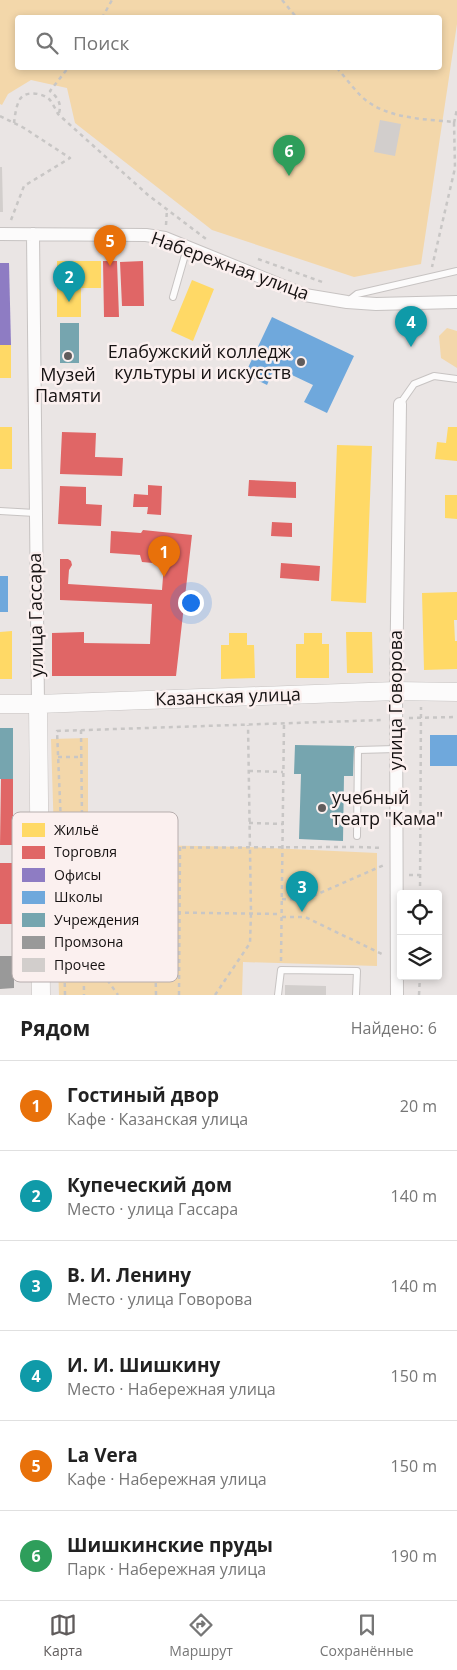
<!DOCTYPE html>
<html lang="ru">
<meta charset="utf-8">
<style>
body{margin:0;font-family:"Open Sans",sans-serif;background:#f2f2f2;color:#222}
.controls{position:absolute;right:15px;bottom:15px;display:grid;overflow:hidden;border-radius:5px;box-shadow:0 2px 8px #0003}
.controls button{width:45px;height:45px;display:grid;place-items:center;padding:0;border:0;border-bottom:1px solid #e0e0e0;background:#fff;color:#222;font:25px sans-serif}
.you{position:absolute;left:190px;top:602px;width:18px;height:18px;margin:-12px;border:4px solid #fff;border-radius:50%;background:#1a73e8;box-shadow:0 0 0 8px #1a73e833}
.badge{display:grid;place-items:center;width:32px;height:32px;border-radius:50%;background:#605c5c;color:#fff;font-size:16px;font-weight:700}
.pin{position:absolute;translate:-50% -41px;filter:drop-shadow(0 1px 2px #0008)}
.pin::after{content:'';position:absolute;top:26px;width:18px;height:15px;background:inherit;clip-path:polygon(0 0,100% 0,50% 100%)}
.list{margin:0;padding:0;list-style:none}
h2{display:flex;justify-content:space-between;align-items:center;height:65px;margin:0;padding:0 20px;font-size:21px}
h2 small{font-size:16px;font-weight:400;color:#767676}
.list li{display:grid;grid-template-columns:32px 1fr auto;gap:15px;align-items:center;box-sizing:border-box;height:90px;padding:0 20px;border-top:1px solid #e0e0e0}
.list b{display:block;font-size:19px;white-space:nowrap}
.list p{margin:0;font-size:16px;white-space:nowrap;color:#767676}
.list em{font-size:16px;font-style:normal;color:#767676}
.icon{flex:none;width:28px;height:28px;fill:none;stroke:currentColor;stroke-width:2;stroke-linecap:round;stroke-linejoin:round}
.map{position:relative;flex:none;width:457px;height:995px;overflow:hidden}
.search{position:absolute;background:#fff;box-shadow:0 2px 8px #0003;left:15px;right:15px;top:15px;height:55px;display:flex;align-items:center;gap:12px;box-sizing:border-box;padding:0 18px;border-radius:5px;color:#767676;font-size:19px}
.sheet{height:605px;background:#fff}
nav{display:flex;justify-content:space-around;align-items:center;box-sizing:border-box;height:70px;border-top:1px solid #e0e0e0;background:#fff;font-size:14px;color:#767676}
nav a{display:grid;justify-items:center;gap:2px}
nav .on{color:#605c5c}
.map>svg:first-child{display:block}
.green{fill:#f3d7aa;fill-rule:evenodd}
.homes{fill:#ffd966}
.shops{fill:#e06666}
.offices{fill:#8e7cc3}
.schools{fill:#6fa8dc}
.public{fill:#76a5af}
.industry{fill:#999}
.building{fill:#d2cecc}
.lines{fill:none;stroke-linecap:round;stroke-linejoin:round}
.lane-casing{stroke:#c7c3c2;stroke-width:8}
.street-casing{stroke:#c7c3c2;stroke-width:14}
.secondary-casing{stroke:#c7c3c2;stroke-width:19}
.path{stroke:#c8c6c5;stroke-width:2.5;stroke-dasharray:4 4;stroke-linecap:butt}
.lane{stroke:#fcfbfb;stroke-width:6}
.street{stroke:#fcfbfb;stroke-width:12}
.secondary{stroke:#fcfbfb;stroke-width:18}
.poi-dot{fill:#605c5c;stroke:#fbf0ef;stroke-width:2}
.labels{text-anchor:middle;stroke-width:5;stroke-linejoin:round;paint-order:stroke}
.street-label{font-size:18px;fill:#161212;stroke:#fbf0ef}
.poi-label{font-size:18px;fill:#161212;stroke:#fbf0ef;text-anchor:end}
.key{fill:#fbf0ef;stroke:#b6adad;stroke-width:1}
.key-label{font-size:14px;fill:#161212}
</style>
<div class="map">
<svg width="457" height="995" viewBox="0 0 457 995">
<rect width="100%" height="100%" fill="#eae5e4"/>
<path class="green" d="M0,0h457v24l-36,240 -67,13 -142,-47 -137,-107 -8,-35 -36,-8 -23,14 -6,11 -2,-1zM18,18h422v50h-422z
M447,328l10,3v37l-16,-10 -2,-22z
M88,738v106l161,3 128,6v113l-134,-4 -1,33h-183l-8,-256z"/>
<path class="homes" d="M57,261h44v27h-20v29h-24z
M192,280l22,9 -21,52 -22,-10z
M0,345h11v33h-11z
M0,427h12v42h-12z
M448,427h9v34l-22,-2 2,-17 9,1z
M337,445l35,1 -6,157 -35,-2z
M445,495h12v24l-12,-1z
M457,592v28h-3l1,21h2v28l-33,1 -2,-77z
M12,631v48h-12v-47z
M346,632h26l1,41h-26z
M229,633h18v12h7l1,33 -34,1v-34h8z
M304,633h18v11h7v34h-33v-34h8z"/>
<path class="shops" d="M103,261h14l2,56h-15z
M143,261l1,45h-22l-2,-44z
M62,432l34,1 -1,24 28,1 -1,18 -62,-2z
M249,480l47,2v16l-48,-2z
M148,485l14,1 -1,29 -14,-1 1,-7h-15l1,-13 14,1z
M60,486l26,1v17l16,1 -1,21 -43,-2z
M272,522l20,1v14l-21,-1z
M143,530l49,5 -16,141h-124v-43l32,-1v11l66,1 2,-40 -92,-4v-41h8l3,2 1,4 -3,5 -1,14 94,6 2,-26 -22,-2 -2,-7 -30,-2 1,-22 30,2z
M281,563l39,3 -1,15 -39,-3z
M1,779h12v66h-13z
M0,863h14l-2,61h-12z"/>
<path class="offices" d="M0,263h9l2,82h-11z"/>
<path class="schools" d="M272,317l82,39 -27,57 -23,-11 9,-17 -38,-18 -8,18 -22,-11z
M0,576h8v36h-8z
M430,735h27v31h-27z"/>
<path class="public" d="M60,323h19v40h-19z
M0,728h13v51h-13z
M295,745l59,1 -1,30h-9l-1,65 -44,-2 2,-65h-7z"/>
<path class="industry" d="M0,956h14v32l-14,1z"/>
<path class="building" d="M380,120l21,4 -6,32 -21,-4z
M0,167h2l1,45h-3z
M285,985l41,1v9h-41z"/>
<g class="lines">
<g class="lane-casing">
<path id="lane" d="M173,297l14,-49
M348,301l9,-7 100,-23
M400,404l14,-20 20,-8 23,3
M0,511l35,2
M357,836l1,-86 38,-1
M278,995l3,-25 76,1 -1,24"/>
</g>
<g class="street-casing">
<path id="street" d="M0,234l146,1 19,3 140,57 42,7 29,2 81,-2
M33,234l5,470
M397,995l-1,-304 4,-287"/>
</g>
<g class="secondary-casing">
<path id="secondary" d="M0,704h38l358,-13 61,1
M38,704l3,291"/>
</g>
<path class="path" d="M282,0l15,18
M102,18l10,-18
M337,68c8,9 16,20 25,29 24,22 62,22 92,25l1,46 -23,99
M59,113c3,-10 -2,-16 -9,-22l18,-23
M0,116l24,12 46,30 -46,28 -13,34
M14,123c1,-8 2,-17 6,-24 6,-9 23,-6 30,1 3,4 6,10 8,14l90,81 58,44
M454,123l3,-14
M166,225l1,-16
M258,259l67,24
M409,718l48,-1
M81,730l3,265
M58,757h23
M249,771l34,1
M249,823l34,1
M153,847l3,148
M359,847l24,1
M62,848l293,-1
M409,875h11
M420,894l1,-187
M282,899l22,1 80,-35
M57,911l224,3
M64,913l20,34 34,48
M282,917h23l79,38
M281,961l3,-237
M65,995l-3,-147 -5,-117 325,-11
M179,995l1,-148
M215,995l35,-52 1,-30 -3,-188
M419,995l1,-19"/>
<use href="#lane" class="lane"/>
<use href="#street" class="street"/>
<use href="#secondary" class="secondary"/>
</g>
<g class="poi-dot">
<circle cx="68" cy="356" r="5"/>
<circle cx="301" cy="362" r="5"/>
<circle cx="322" cy="808" r="5"/>
</g>
<g class="labels">
<g class="street-label">
<text transform="translate(230 266) rotate(20)" y="6">Набережная улица</text>
<text transform="translate(36 615) rotate(-91)" y="6">улица Гассара</text>
<text transform="translate(228 697) rotate(-2)" y="6">Казанская улица</text>
<text transform="translate(396 700) rotate(-90)" y="6">улица Говорова</text>
</g>
<g class="poi-label">
<text x="291" y="358">Елабужский колледж<tspan x="291" dy="21">культуры и искусств</tspan></text>
<text x="68" y="381" text-anchor="middle">Музей<tspan x="68" dy="21">Памяти</tspan></text>
<text x="332" y="804" text-anchor="start">учебный<tspan x="332" dy="21">театр "Кама"</tspan></text>
</g>
</g>
<rect x="12" y="812" width="166" height="170" rx="8" class="key"/>
<rect x="22" y="823" width="23" height="14" fill="#ffd966"/>
<rect x="22" y="846" width="23" height="13" fill="#e06666"/>
<rect x="22" y="868" width="23" height="14" fill="#8e7cc3"/>
<rect x="22" y="891" width="23" height="13" fill="#6fa8dc"/>
<rect x="22" y="913" width="23" height="14" fill="#76a5af"/>
<rect x="22" y="936" width="23" height="13" fill="#999"/>
<rect x="22" y="958" width="23" height="14" fill="#d2cecc"/>
<g class="key-label">
<text x="54" y="835">Жильё</text>
<text x="54" y="857">Торговля</text>
<text x="54" y="880">Офисы</text>
<text x="54" y="902">Школы</text>
<text x="54" y="925">Учреждения</text>
<text x="54" y="947">Промзона</text>
<text x="54" y="970">Прочее</text>
</g>
</svg>
<div class="controls">
<button><svg class="icon" aria-label="locate" viewBox="0 0 24 24"><circle cx="12" cy="12" r="6"/><path d="M12 2v4M12 18v4M2 12h4M18 12h4"/></svg></button>
<button><svg class="icon" aria-label="layers" viewBox="0 0 24 24"><path d="M12 4l9 5-9 5-9-5zM3 14l9 5 9-5"/></svg></button>
</div>
<div class="you"></div>
<div class="pin badge" style="left:164px;top:577px;background:#e8710a">1</div>
<div class="pin badge" style="left:69px;top:302px;background:#0f9aa8">2</div>
<div class="pin badge" style="left:302px;top:912px;background:#0f9aa8">3</div>
<div class="pin badge" style="left:411px;top:347px;background:#0f9aa8">4</div>
<div class="pin badge" style="left:110px;top:266px;background:#e8710a">5</div>
<div class="pin badge" style="left:289px;top:176px;background:#2e9e5b">6</div>
<div class="search"><svg class="icon" aria-label="search" viewBox="0 0 24 24"><circle cx="10" cy="10" r="6"/><path d="M15 15l6 6"/></svg>Поиск</div>
</div>
<section class="sheet">
<h2>Рядом<small>Найдено: 6</small></h2>
<ul class="list">
<li><span class="badge" style="background:#e8710a">1</span><div><b>Гостиный двор</b><p>Кафе · Казанская улица</p></div><em>20 m</em></li>
<li><span class="badge" style="background:#0f9aa8">2</span><div><b>Купеческий дом</b><p>Место · улица Гассара</p></div><em>140 m</em></li>
<li><span class="badge" style="background:#0f9aa8">3</span><div><b>В. И. Ленину</b><p>Место · улица Говорова</p></div><em>140 m</em></li>
<li><span class="badge" style="background:#0f9aa8">4</span><div><b>И. И. Шишкину</b><p>Место · Набережная улица</p></div><em>150 m</em></li>
<li><span class="badge" style="background:#e8710a">5</span><div><b>La Vera</b><p>Кафе · Набережная улица</p></div><em>150 m</em></li>
<li><span class="badge" style="background:#2e9e5b">6</span><div><b>Шишкинские пруды</b><p>Парк · Набережная улица</p></div><em>190 m</em></li>
</ul>
</section>
<nav>
<a class="on"><svg class="icon" aria-label="map" viewBox="0 0 24 24"><path d="M3 6l6-2 6 2 6-2v14l-6 2-6-2-6 2zM9 4v14M15 6v14"/></svg>Карта</a>
<a><svg class="icon" aria-label="directions" viewBox="0 0 24 24"><path d="M12 3l9 9-9 9-9-9zM9 14v-3h6M13 9l2 2-2 2"/></svg>Маршрут</a>
<a><svg class="icon" aria-label="saved" viewBox="0 0 24 24"><path d="M7 4h10v16l-5-4-5 4z"/></svg>Сохранённые</a>
</nav>
